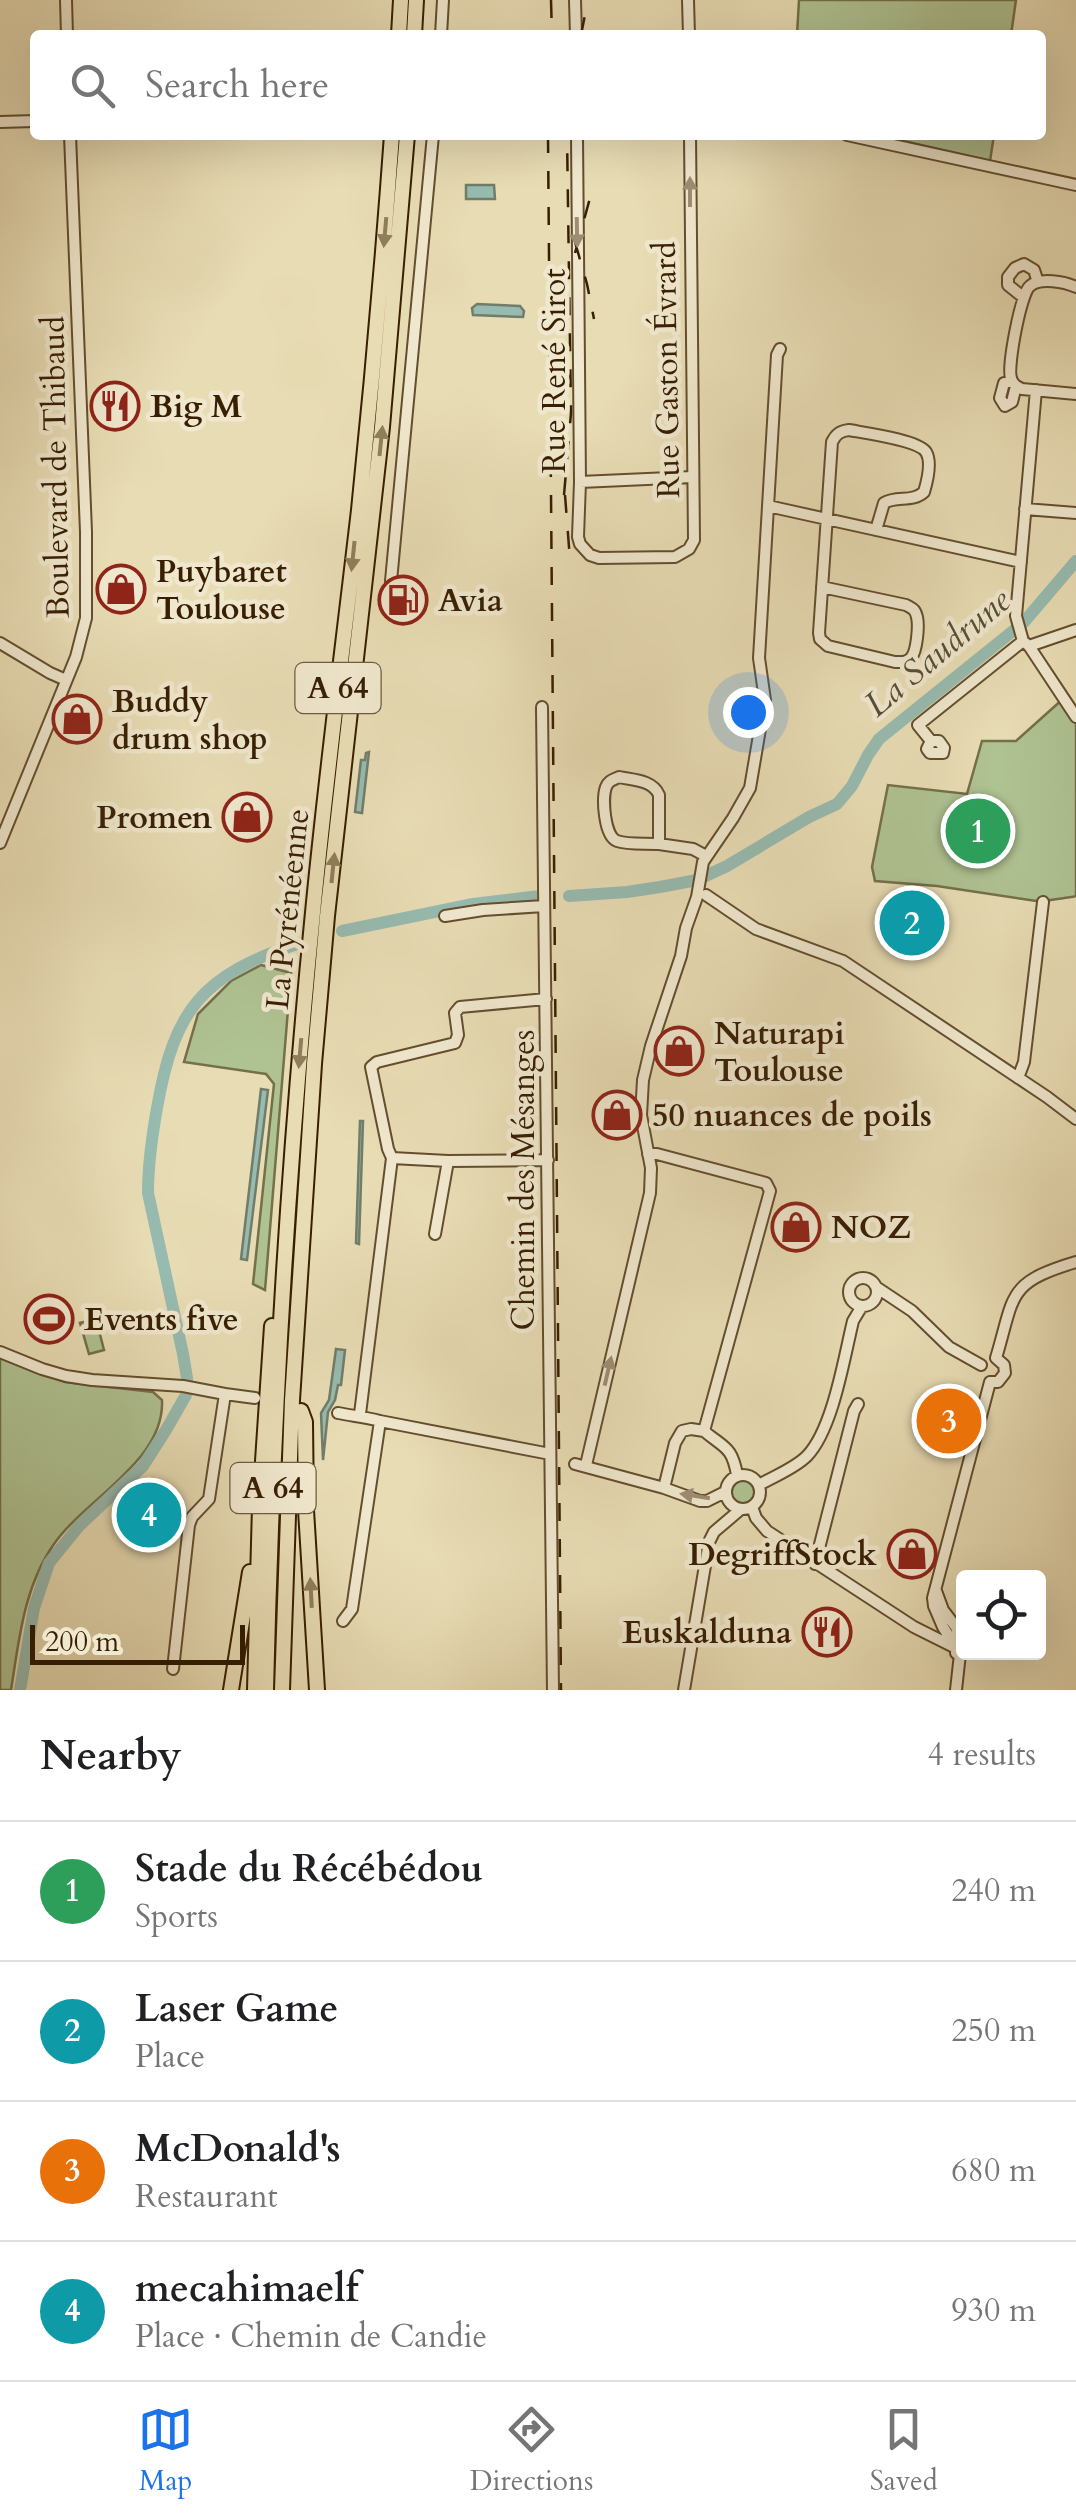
<!DOCTYPE html>
<meta charset="utf-8">
<style>
body{margin:0;font-family:Cardo,serif;background:#f6f6f6;color:#202124}
.controls{position:absolute;right:30px;bottom:30px;display:grid;overflow:hidden;border-radius:10px;box-shadow:0 10px 40px #0002}
.controls button{width:90px;height:90px;display:grid;place-items:center;padding:0;border:0;border-bottom:2px solid #e0e0e0;background:#fff;color:#202124;font:50px sans-serif}
.scale{position:absolute;left:30px;bottom:25px;width:215px;box-sizing:border-box;padding-left:10px;border:5px solid #381f02;border-top:0;font-size:28px;line-height:35px;white-space:nowrap;color:#381f02;-webkit-text-stroke:8px #f0e8ce;paint-order:stroke}
.you{position:absolute;left:748px;top:712px;width:35px;height:35px;margin:-25px;border:8px solid #fff;border-radius:50%;background:#1a73e8;box-shadow:0 0 0 15px #1a73e833}
.badge{display:grid;place-items:center;width:65px;height:65px;border-radius:50%;background:#1a73e8;color:#fff;font-size:32px;font-weight:700}
.pin{position:absolute;translate:-50% -50%;border:5px solid #fff;box-shadow:0 2px 10px #0006}
.list{margin:0;padding:0;list-style:none}
h2{display:flex;justify-content:space-between;align-items:center;height:130px;margin:0;padding:0 40px;font-size:42px}
h2 small{font-size:32px;font-weight:400;color:#757577}
.list li{display:grid;grid-template-columns:65px 1fr auto;gap:30px;align-items:center;box-sizing:border-box;height:140px;padding:0 40px;border-top:2px solid #e0e0e0}
.list b{display:block;font-size:38px;white-space:nowrap}
.list p{margin:0;font-size:32px;white-space:nowrap;color:#757577}
.list em{font-size:32px;font-style:normal;color:#757577}
.icon{flex:none;width:55px;height:55px;fill:none;stroke:currentColor;stroke-width:2;stroke-linecap:round;stroke-linejoin:round}
.map{position:relative;flex:none;width:1076px;height:1690px;overflow:hidden}
.search{position:absolute;background:#fff;box-shadow:0 10px 40px #0002;left:30px;right:30px;top:30px;height:110px;display:flex;align-items:center;gap:25px;box-sizing:border-box;padding:0 35px;border-radius:10px;color:#757577;font-size:38px}
.sheet{height:690px;background:#fff}
nav{display:flex;justify-content:space-around;align-items:center;box-sizing:border-box;height:140px;border-top:2px solid #e0e0e0;background:#fff;font-size:28px;color:#757577}
nav a{display:grid;justify-items:center;gap:5px}
nav .on{color:#1a73e8}
.map>svg:first-child{display:block}
.green{fill:#afc292;stroke:#74704a;stroke-width:2.5}
.water{fill:#97bbb0;stroke:#717d6a;stroke-width:2.5}
.lines{fill:none;stroke-linecap:round;stroke-linejoin:round}
.river{stroke:#97bbb0;stroke-width:12}
.minor-casing{stroke:#644e2e;stroke-width:14}
.highway-casing{stroke:#381f02;stroke-width:18}
.minor{stroke:#f0e8ce;stroke-width:10}
.highway{stroke:#e8dcb4;stroke-width:14}
.rail{stroke:#381f02;stroke-width:2.5;stroke-dasharray:18 18;stroke-linecap:butt}
.oneway{fill:#9d8e72}
.oneway2{fill:#907e5b}
.labels{text-anchor:middle;stroke-width:9;stroke-linejoin:round;paint-order:stroke}
.shield{fill:#f0e8ce;stroke:#6f5b3f;stroke-width:2.5}
.shield-label{font-size:30px;font-weight:bold;fill:#381f02}
.street-label{font-size:32px;fill:#381f02;stroke:#f0e8ce}
.poi-label{font-size:32px;font-weight:bold;fill:#381f02;stroke:#f0e8ce;text-anchor:start}
.water-label{font-size:35px;font-style:italic;fill:#544e36;stroke:#f0e8ce}
</style>
<div class="map">
<svg width="1076" height="1690" viewBox="0 0 1076 1690">
<rect width="100%" height="100%" fill="#e8dcb4"/>
<filter id="stains"><feTurbulence type="fractalNoise" baseFrequency=".002" numOctaves="4"/><feColorMatrix values="0 0 0 0 .2 0 0 0 0 .09 0 0 0 0 .02 0 0 0 .5 -.17"/></filter>
<radialGradient id="worn" r=".72"><stop offset=".6" stop-color="#630" stop-opacity="0"/><stop offset="1" stop-color="#630" stop-opacity=".3"/></radialGradient>
<path class="green" d="M799,0h217l-5,35h-214z
M878,135h116l-4,26z
M1064,698l12,20v178c-11,3 -22,2 -33,6l-106,-16 -62,-5 -3,-14 16,-82 79,9 15,-53h34z
M261,965l30,8 -26,317 -12,-6 21,-200 -8,-10 -82,-12 14,-48 33,-33z
M96,1319l8,31 -15,4 -9,-31z
M0,1358l65,24 88,10 9,8c3,61 -77,99 -108,144 -30,42 -35,96 -43,146h-11z
M727 1492a15 15 0 1 1 30 0a15 15 0 1 1-30 0Z"/>
<path class="water" d="M466,185h28l1,14h-29z
M477,304l43,2 4,5 -1,6 -50,-2 -1,-7z
M369,752l-7,61 -7,-1 6,-52h4l1,-7z
M261,1089l7,1 -21,170 -6,-1z
M360,1121h3l-4,123 -3,-1z
M336,1349l9,1 -4,35h-3l-3,15 -7,12 -5,48 -2,-47 8,-13z"/>
<g class="lines">
<path class="river" d="M569,896l58,-4 33,-5 37,-7 30,-14 82,-49 28,-13 15,-18 16,-31 11,-16 145,-117 52,-61
M342,931l131,-27 67,-8
M20,1690l14,-82 15,-45 30,-37 64,-60 23,-36 20,-35 1,-17 -4,-24 -35,-161c0,-29 4,-57 9,-85 17,-98 45,-133 140,-164"/>
<g class="minor-casing">
<path id="minor" d="M66,0l1,35
M575,0l1,35
M688,0l1,35
M441,35l2,-35
M0,122l35,-1
M577,135l3,347 -2,55 2,7 10,11 9,3 76,-1 14,-8 5,-9 -4,-405
M847,135l229,50
M1076,287c-11,-5 -36,-10 -46,-1 -9,6 -23,81 -19,92 2,7 5,8 11,11l54,5
M1023,297l-15,-12v-8l7,-9 9,-4 10,6 4,12
M1012,381l-8,2 -4,15 5,8 7,-4 4,-16
M580,482l112,-5
M768,506l253,56
M1025,509l51,4
M391,581l42,-446
M822,587l84,18c7,4 9,4 11,12 2,9 0,34 -6,41 -5,5 -9,4 -16,4l-67,-16 -8,-7 -1,-6 13,-191c4,-8 8,-11 17,-12 16,3 69,10 77,22 6,10 1,30 -2,40 -12,11 -27,3 -40,11l-8,27
M1023,641l-7,-25 20,-226
M0,643l50,30 16,7
M1029,646l47,71
M542,707l11,983
M931,741h8l5,7 -1,5h-13l-3,-4 4,-8 -13,-16 105,-84 6,5 47,-16
M619,777c14,3 34,3 40,18v49c-13,-1 -31,1 -42,-3 -13,-5 -15,-43 -11,-54 3,-7 7,-7 13,-10z
M0,843l76,-186 10,-39v-86l-16,-397
M659,844l34,5 13,7
M706,895l50,34 87,32 204,136 29,22
M445,916l38,-6 61,-4
M1018,1078l6,-16 19,-160
M648,1154h9l109,29 4,8 -66,240 -13,-2 -9,2 -7,12 -11,45
M392,1158l-4,-9 -17,-82 6,-5 78,-19 3,-8 -3,-22 5,-6 86,-8
M435,1234l13,-73
M849 1292a14 14 0 1 1 28 0a14 14 0 1 1-28 0Z
M876,1287l36,24 37,36 32,18
M0,1352l42,17 24,7 26,4 91,6 42,8 -16,105 -17,18 -3,8 -16,144
M996,1358c19,-63 10,-75 80,-96
M990,1382h8l7,-9 -1,-8 -8,-7
M225,1394l30,4
M338,1413c15,3 27,4 42,8l170,33
M360,1414l32,-256 56,3 100,-1
M704,1431c20,17 28,15 33,44
M575,1464l89,24 36,13h7l18,-9
M586,1465l64,-272 1,-25 -10,-53 2,-35 8,-34 30,-90 5,-28 11,-31 6,-35 30,-44 17,-30 15,-88 -6,-42 18,-303 3,-6
M726 1492a17 17 0 1 1 34 0a17 17 0 1 1-34 0Z
M759,1485c15,-9 35,-16 48,-29 26,-27 37,-98 46,-135l9,-15
M752,1507l4,11 11,13 147,96 40,20
M815,1564l39,-153 4,-7
M936,1591l7,19 13,17 3,10 -3,16
M343,1621l9,-12 28,-188
M684,1690l25,-148 5,-10 27,-23
M956,1690l4,-36 -17,-27 -9,-21 -1,-8 57,-216"/>
</g>
<g class="highway-casing">
<path id="highway" d="M399,35l2,-35
M414,35l2,-35
M301,1411l4,11 1,88 11,180
M231,1690l19,-118
M255,1690l5,-184 12,-180
M266,1690c6,-256 21,-512 46,-767 13,-138 31,-275 47,-413 13,-125 24,-250 33,-375
M282,1690l10,-290 22,-336 13,-148 55,-489 25,-292"/>
</g>
<use href="#minor" class="minor"/>
<use href="#highway" class="highway"/>
<path class="rail" d="M551,0l1,35
M581,35l7,-35
M548,135l13,1555
M575,242l12,42 7,35
M575,253l18,-66
M564,495l7,-82 -4,-278
M565,495l5,65"/>
</g>
<defs><path id="oneway-solid" d="M-6-.8H1V-3.2L6.5 0L1 3.2V.8H-6Z" transform="scale(2.5)"/></defs>
<g class="oneway">
<use href="#oneway-solid" transform="translate(690 192) rotate(-90)"/>
<use href="#oneway-solid" transform="translate(577 232) rotate(89)"/>
<use href="#oneway-solid" transform="translate(608 1371) rotate(-77)"/>
<use href="#oneway-solid" transform="translate(695 1496) rotate(-171)"/>
</g>
<g class="oneway2">
<use href="#oneway-solid" transform="translate(385 232) rotate(95)"/>
<use href="#oneway-solid" transform="translate(381 441) rotate(-84)"/>
<use href="#oneway-solid" transform="translate(353 556) rotate(96)"/>
<use href="#oneway-solid" transform="translate(333 868) rotate(-84)"/>
<use href="#oneway-solid" transform="translate(300 1053) rotate(95)"/>
<use href="#oneway-solid" transform="translate(311 1593) rotate(-93)"/>
</g>
<defs>
<g id="restaurant-ring" transform="scale(2.5)"><circle r="9.5" fill="#f0e8ce" stroke="#8f2418" stroke-width="1.5"/><path d="M-5-6h1v4h1v-4h1v4h1v-4h1v5L-1.5 .5V6h-2V.5L-5-1ZM5-6V6H3V1.5H1.5Q1.5-4 5-6Z" fill="#8f2418"/></g>
<g id="shop-ring" transform="scale(2.5)"><circle r="9.5" fill="#f0e8ce" stroke="#8f2418" stroke-width="1.5"/><path d="M-5-2.5h2.3a2.7 3.5 0 0 1 5.4 0H5L5.5 6h-11ZM-1.5-2.5h3a1.5 2.3 0 0 0-3 0Z" fill="#8f2418"/></g>
<g id="fuel-ring" transform="scale(2.5)"><circle r="9.5" fill="#f0e8ce" stroke="#8f2418" stroke-width="1.5"/><path d="M-5.5-6h7V0h2V4h1.3V-2.5L3-4.5l.8-.8L6-3V5H2.5V1h-1V6h-7ZM-4.2-4.7v3.2H.2V-4.7Z" fill="#8f2418"/></g>
<g id="stadium-ring" transform="scale(2.5)"><circle r="9.5" fill="#f0e8ce" stroke="#8f2418" stroke-width="1.5"/><path d="M0-5a6.5 5 0 1 0 0 10a6.5 5 0 1 0 0-10ZM-3.5-1.8h7v3.6h-7Z" fill="#8f2418"/></g>
</defs>
<g fill-rule="evenodd">
<use href="#restaurant-ring" x="115" y="406"/>
<use href="#shop-ring" x="121" y="589"/>
<use href="#fuel-ring" x="403" y="600"/>
<use href="#shop-ring" x="77" y="719"/>
<use href="#shop-ring" x="247" y="817"/>
<use href="#shop-ring" x="679" y="1051"/>
<use href="#shop-ring" x="617" y="1115"/>
<use href="#shop-ring" x="796" y="1227"/>
<use href="#stadium-ring" x="49" y="1319"/>
<use href="#shop-ring" x="912" y="1554"/>
<use href="#restaurant-ring" x="827" y="1632"/>
</g>
<g class="labels">
<g class="shield">
<rect x="295.5" y="663" width="85" height="50" rx="8"/>
<rect x="230.5" y="1463" width="85" height="50" rx="8"/>
</g>
<g class="shield-label">
<text x="338" y="698">A 64</text>
<text x="273" y="1498">A 64</text>
</g>
<g class="street-label">
<text transform="translate(666 370) rotate(-91)" y="11">Rue Gaston Évrard</text>
<text transform="translate(554 371) rotate(-90)" y="11">Rue René Sirot</text>
<text transform="translate(55 467) rotate(-91)" y="11">Boulevard de Thibaud</text>
<text transform="translate(287 909) rotate(-84)" y="11">La Pyrénéenne</text>
<text transform="translate(523 1180) rotate(-90)" y="11">Chemin des Mésanges</text>
</g>
<g class="poi-label">
<text x="150" y="417">Big M</text>
<text x="156" y="582">Puybaret<tspan x="156" dy="37">Toulouse</tspan></text>
<text x="438" y="611">Avia</text>
<text x="112" y="712">Buddy<tspan x="112" dy="37">drum shop</tspan></text>
<text x="212" y="828" text-anchor="end">Promen</text>
<text x="714" y="1044">Naturapi<tspan x="714" dy="37">Toulouse</tspan></text>
<text x="652" y="1126">50 nuances de poils</text>
<text x="831" y="1238">NOZ</text>
<text x="84" y="1330">Events five</text>
<text x="877" y="1565" text-anchor="end">DegriffStock</text>
<text x="792" y="1643" text-anchor="end">Euskalduna</text>
</g>
<g class="water-label">
<text transform="translate(937 652) rotate(-40)" y="12">La Saudrune</text>
</g>
</g>
<rect width="100%" height="100%" filter="url(#stains)"/>
<rect width="100%" height="100%" fill="url(#worn)"/>
</svg>
<div class="controls">
<button><svg class="icon" aria-label="locate" viewBox="0 0 24 24"><circle cx="12" cy="12" r="6"/><path d="M12 2v4M12 18v4M2 12h4M18 12h4"/></svg></button>
</div>
<div class="scale">200 m</div>
<div class="you"></div>
<div class="pin badge" style="left:978px;top:831px;background:#2e9e5b">1</div>
<div class="pin badge" style="left:912px;top:923px;background:#0f9aa8">2</div>
<div class="pin badge" style="left:949px;top:1421px;background:#e8710a">3</div>
<div class="pin badge" style="left:149px;top:1515px;background:#0f9aa8">4</div>
<div class="search"><svg class="icon" aria-label="search" viewBox="0 0 24 24"><circle cx="10" cy="10" r="6"/><path d="M15 15l6 6"/></svg>Search here</div>
</div>
<section class="sheet">
<h2>Nearby<small>4 results</small></h2>
<ul class="list">
<li><span class="badge" style="background:#2e9e5b">1</span><div><b>Stade du Récébédou</b><p>Sports</p></div><em>240 m</em></li>
<li><span class="badge" style="background:#0f9aa8">2</span><div><b>Laser Game</b><p>Place</p></div><em>250 m</em></li>
<li><span class="badge" style="background:#e8710a">3</span><div><b>McDonald's</b><p>Restaurant</p></div><em>680 m</em></li>
<li><span class="badge" style="background:#0f9aa8">4</span><div><b>mecahimaelf</b><p>Place · Chemin de Candie</p></div><em>930 m</em></li>
</ul>
</section>
<nav>
<a class="on"><svg class="icon" aria-label="map" viewBox="0 0 24 24"><path d="M3 6l6-2 6 2 6-2v14l-6 2-6-2-6 2zM9 4v14M15 6v14"/></svg>Map</a>
<a><svg class="icon" aria-label="directions" viewBox="0 0 24 24"><path d="M12 3l9 9-9 9-9-9zM9 14v-3h6M13 9l2 2-2 2"/></svg>Directions</a>
<a><svg class="icon" aria-label="saved" viewBox="0 0 24 24"><path d="M7 4h10v16l-5-4-5 4z"/></svg>Saved</a>
</nav>
